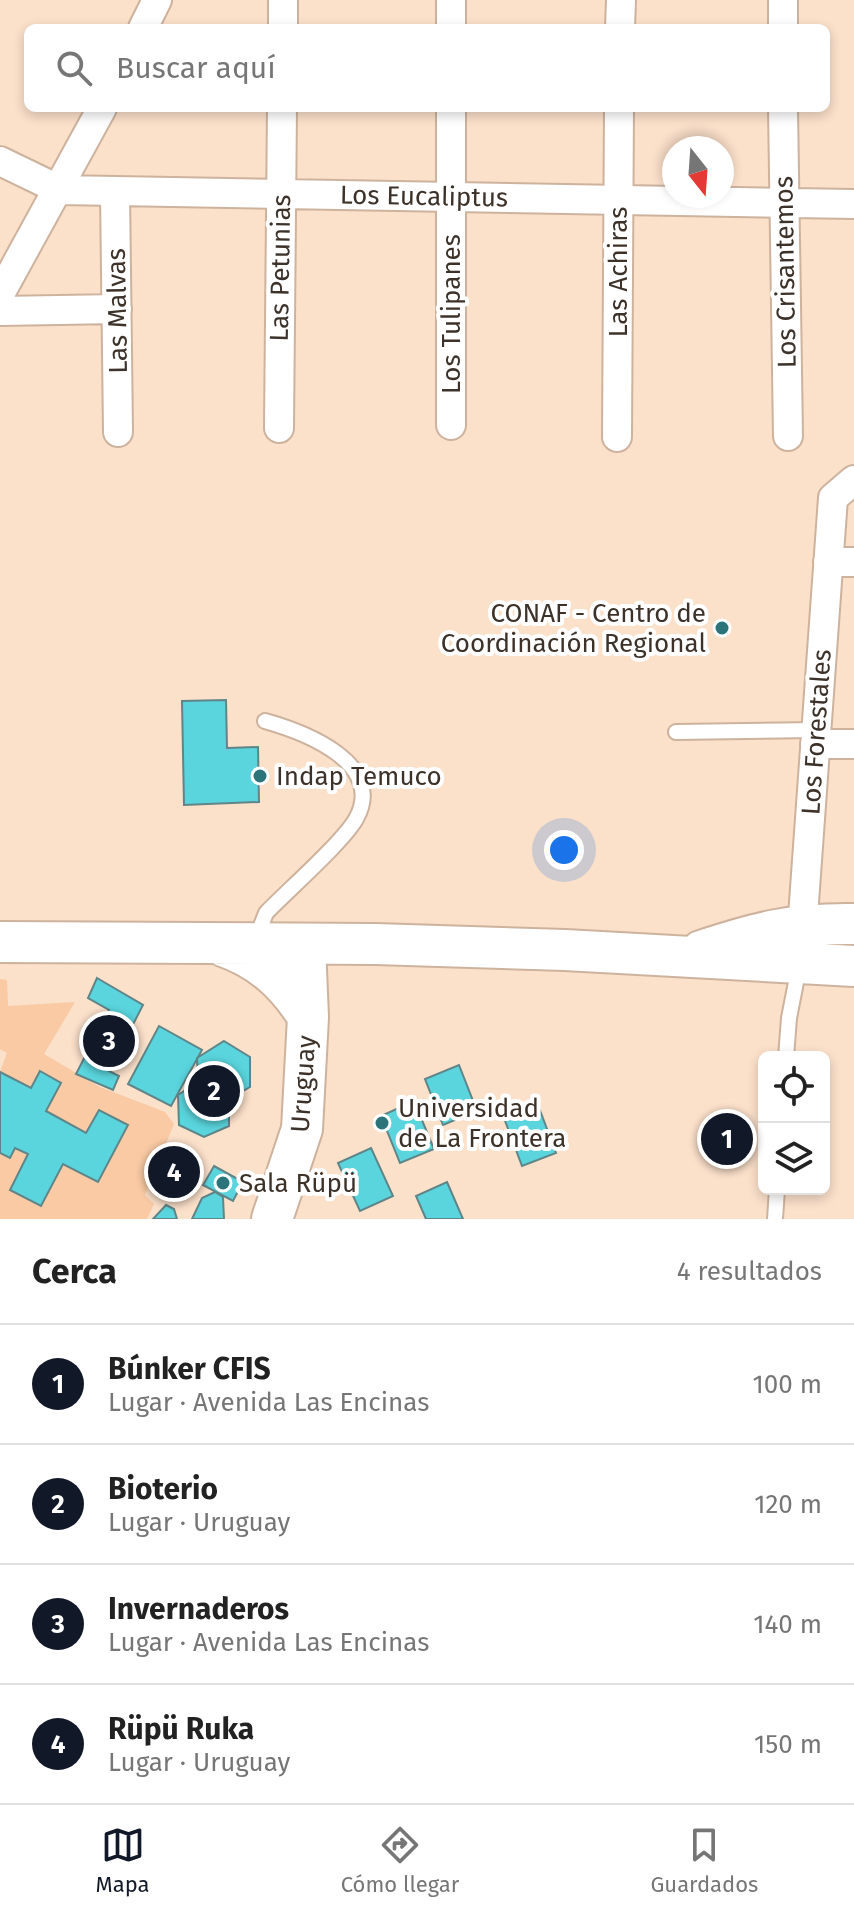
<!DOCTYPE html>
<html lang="es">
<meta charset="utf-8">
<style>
body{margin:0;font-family:"Fira Sans",sans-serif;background:#f2f2f2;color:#222}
.controls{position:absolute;right:24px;bottom:24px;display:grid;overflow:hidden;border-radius:12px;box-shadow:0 4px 12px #0003}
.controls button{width:72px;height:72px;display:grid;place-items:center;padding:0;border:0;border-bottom:2px solid #e0e0e0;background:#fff;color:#222;font:40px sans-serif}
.compass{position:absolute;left:662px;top:136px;width:72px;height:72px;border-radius:50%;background:#fff;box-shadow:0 4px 12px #0003;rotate:163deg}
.you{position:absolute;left:564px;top:850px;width:28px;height:28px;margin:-20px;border:6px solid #fff;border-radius:50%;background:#1a73e8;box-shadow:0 0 0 12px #1a73e833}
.badge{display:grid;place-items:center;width:52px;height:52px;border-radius:50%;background:#111827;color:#fff;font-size:26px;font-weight:700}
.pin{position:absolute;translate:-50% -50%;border:4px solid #fff;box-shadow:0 2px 8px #0006}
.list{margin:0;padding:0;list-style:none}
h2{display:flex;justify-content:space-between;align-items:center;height:104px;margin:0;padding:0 32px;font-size:34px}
h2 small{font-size:26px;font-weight:400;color:#767676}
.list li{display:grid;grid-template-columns:52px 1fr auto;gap:24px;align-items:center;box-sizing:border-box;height:120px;padding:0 32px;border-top:2px solid #e0e0e0}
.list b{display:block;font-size:30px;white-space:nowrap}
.list p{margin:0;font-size:26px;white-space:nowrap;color:#767676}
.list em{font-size:26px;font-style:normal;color:#767676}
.icon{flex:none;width:44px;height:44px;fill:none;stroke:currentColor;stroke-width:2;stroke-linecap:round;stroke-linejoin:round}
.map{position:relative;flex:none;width:854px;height:1219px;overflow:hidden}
.search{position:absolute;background:#fff;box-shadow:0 4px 12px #0003;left:24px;right:24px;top:24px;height:88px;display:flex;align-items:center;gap:20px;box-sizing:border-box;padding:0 28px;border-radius:12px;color:#767676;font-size:30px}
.sheet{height:584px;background:#fff}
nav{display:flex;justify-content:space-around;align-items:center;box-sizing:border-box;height:112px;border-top:2px solid #e0e0e0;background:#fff;font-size:22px;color:#767676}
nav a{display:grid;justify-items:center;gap:4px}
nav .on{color:#111827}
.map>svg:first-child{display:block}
.green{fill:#f9caa4}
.building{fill:#5ad5dd;stroke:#5f8588;stroke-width:2}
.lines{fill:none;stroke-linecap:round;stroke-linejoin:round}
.lane-casing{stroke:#cdb39e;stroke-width:18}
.street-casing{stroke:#cdb39e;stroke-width:32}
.secondary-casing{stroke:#cdb39e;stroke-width:44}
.lane{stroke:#fff;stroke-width:14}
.street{stroke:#fff;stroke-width:28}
.secondary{stroke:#fff;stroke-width:40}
.poi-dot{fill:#2b757a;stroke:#fff;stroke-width:3}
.labels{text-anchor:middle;stroke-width:8;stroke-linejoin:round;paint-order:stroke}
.street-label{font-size:26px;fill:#3c3229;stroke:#fff}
.poi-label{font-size:26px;fill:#3c3229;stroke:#fff;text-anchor:start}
</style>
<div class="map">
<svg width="854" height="1219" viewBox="0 0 854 1219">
<rect width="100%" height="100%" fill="#fbe0ca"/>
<path class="green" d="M0,979l7,1 1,26 67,-4 -31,52 56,33 65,25 9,12 -29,71 9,9 -7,15h-147v-66l10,5 5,-10 13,6 -17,36 52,-26 35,18 30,-56 -29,-15 -13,22 -40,-22 15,-29 -21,-10 -9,16 -31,-16 7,-19 -7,-4z"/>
<path class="building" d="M226,700l1,48 31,-1 1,55 -75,3 -2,-104z
M97,978l46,27 -34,66 10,5 -6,14 -37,-16 33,-64 -21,-12z
M159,1026l43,24 -31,56 -43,-22z
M224,1041l26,16v30l-21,12v27l-25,11 -25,-12 -1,-30 20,-13 -1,-24z
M459,1065l18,46 -34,14 -18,-46z
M40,1071l21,12 -15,28 40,22 13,-23 29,15 -30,57 -35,-18 -22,42 -31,-16 18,-36 -13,-6 -5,10 -10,-5v-81l31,16z
M414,1101l20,48 -34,14 -19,-47z
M538,1105l18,48 -34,13 -18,-48z
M705,1128l45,1 -1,21 -45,-2z
M371,1148l22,48 -33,15 -22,-48z
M157 1173a18 18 0 1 1 36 0a18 18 0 1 1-36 0Z
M214,1166l29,16 -10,19 -30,-16z
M447,1182l16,37h-37l-10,-23z
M215,1192l8,5 1,22h-32l10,-21z
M166,1205l8,4 3,10h-24z"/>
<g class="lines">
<g class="lane-casing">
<path id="lane" d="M676,732l140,-2
M259,931l7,-18c22,-23 76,-70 90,-94 31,-56 -52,-87 -91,-98
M786,1057l3,-39 10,-51
M775,1219l2,-30"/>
</g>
<g class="street-casing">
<path id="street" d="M783,0v28
M143,28l14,-28
M283,28v-28
M451,28v-28
M620,28l1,-28
M451,108v317
M783,108l5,328
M0,161l60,29 794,14
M115,191l3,241
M0,294l102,-186
M0,311l117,-2
M279,428l3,-320
M617,437l2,-329
M828,562h26
M815,744h39
M801,944l32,-446 21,-18"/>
</g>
<g class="secondary-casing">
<path id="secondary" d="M0,942l375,2 190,6 289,16
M223,946c38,13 64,37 85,71
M701,951c57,-19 93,-28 153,-27
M272,1219l30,-90 6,-112 -3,-72"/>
</g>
<use href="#lane" class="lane"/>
<use href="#street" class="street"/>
<use href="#secondary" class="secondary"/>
</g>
<g class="poi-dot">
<circle cx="722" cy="628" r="8"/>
<circle cx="260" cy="776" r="8"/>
<circle cx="382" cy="1123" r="8"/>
<circle cx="223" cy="1183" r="8"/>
</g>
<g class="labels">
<g class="street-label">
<text transform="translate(424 196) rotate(1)" y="9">Los Eucaliptus</text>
<text transform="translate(280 268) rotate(-89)" y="9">Las Petunias</text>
<text transform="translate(618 272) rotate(-90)" y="9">Las Achiras</text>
<text transform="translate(785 272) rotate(-91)" y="9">Los Crisantemos</text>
<text transform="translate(117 311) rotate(-91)" y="9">Las Malvas</text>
<text transform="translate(451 314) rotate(-90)" y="9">Los Tulipanes</text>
<text transform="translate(816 732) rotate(-86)" y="9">Los Forestales</text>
<text transform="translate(303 1084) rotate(-86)" y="9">Uruguay</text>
</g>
<g class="poi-label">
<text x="706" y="622" text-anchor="end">CONAF - Centro de<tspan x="706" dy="30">Coordinación Regional</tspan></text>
<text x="276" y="785">Indap Temuco</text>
<text x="398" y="1117">Universidad<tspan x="398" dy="30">de La Frontera</tspan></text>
<text x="239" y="1192">Sala Rüpü</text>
</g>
</g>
</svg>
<div class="controls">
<button><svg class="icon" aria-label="locate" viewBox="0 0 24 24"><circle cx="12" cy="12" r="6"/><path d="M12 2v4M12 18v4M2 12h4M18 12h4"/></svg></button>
<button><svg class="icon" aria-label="layers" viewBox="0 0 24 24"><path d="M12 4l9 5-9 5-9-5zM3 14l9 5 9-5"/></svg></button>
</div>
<svg class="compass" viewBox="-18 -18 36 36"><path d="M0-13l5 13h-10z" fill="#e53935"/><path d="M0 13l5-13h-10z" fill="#767676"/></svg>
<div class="you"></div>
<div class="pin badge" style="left:727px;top:1139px">1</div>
<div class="pin badge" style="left:214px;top:1091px">2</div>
<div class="pin badge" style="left:109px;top:1041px">3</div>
<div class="pin badge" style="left:174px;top:1172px">4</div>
<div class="search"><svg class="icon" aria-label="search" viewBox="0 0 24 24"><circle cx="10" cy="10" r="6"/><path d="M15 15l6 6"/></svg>Buscar aquí</div>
</div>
<section class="sheet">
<h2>Cerca<small>4 resultados</small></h2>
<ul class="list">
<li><span class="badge">1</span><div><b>Búnker CFIS</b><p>Lugar · Avenida Las Encinas</p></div><em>100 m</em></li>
<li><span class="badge">2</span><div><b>Bioterio</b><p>Lugar · Uruguay</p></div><em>120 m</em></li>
<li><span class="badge">3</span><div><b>Invernaderos</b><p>Lugar · Avenida Las Encinas</p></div><em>140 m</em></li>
<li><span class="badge">4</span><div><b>Rüpü Ruka</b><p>Lugar · Uruguay</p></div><em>150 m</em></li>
</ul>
</section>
<nav>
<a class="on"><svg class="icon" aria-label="map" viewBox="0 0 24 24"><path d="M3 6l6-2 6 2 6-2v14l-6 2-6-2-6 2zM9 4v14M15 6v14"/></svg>Mapa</a>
<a><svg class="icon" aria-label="directions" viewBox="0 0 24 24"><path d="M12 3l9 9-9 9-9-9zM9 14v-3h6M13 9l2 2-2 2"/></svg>Cómo llegar</a>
<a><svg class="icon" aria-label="saved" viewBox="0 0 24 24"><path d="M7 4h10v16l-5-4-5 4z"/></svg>Guardados</a>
</nav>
